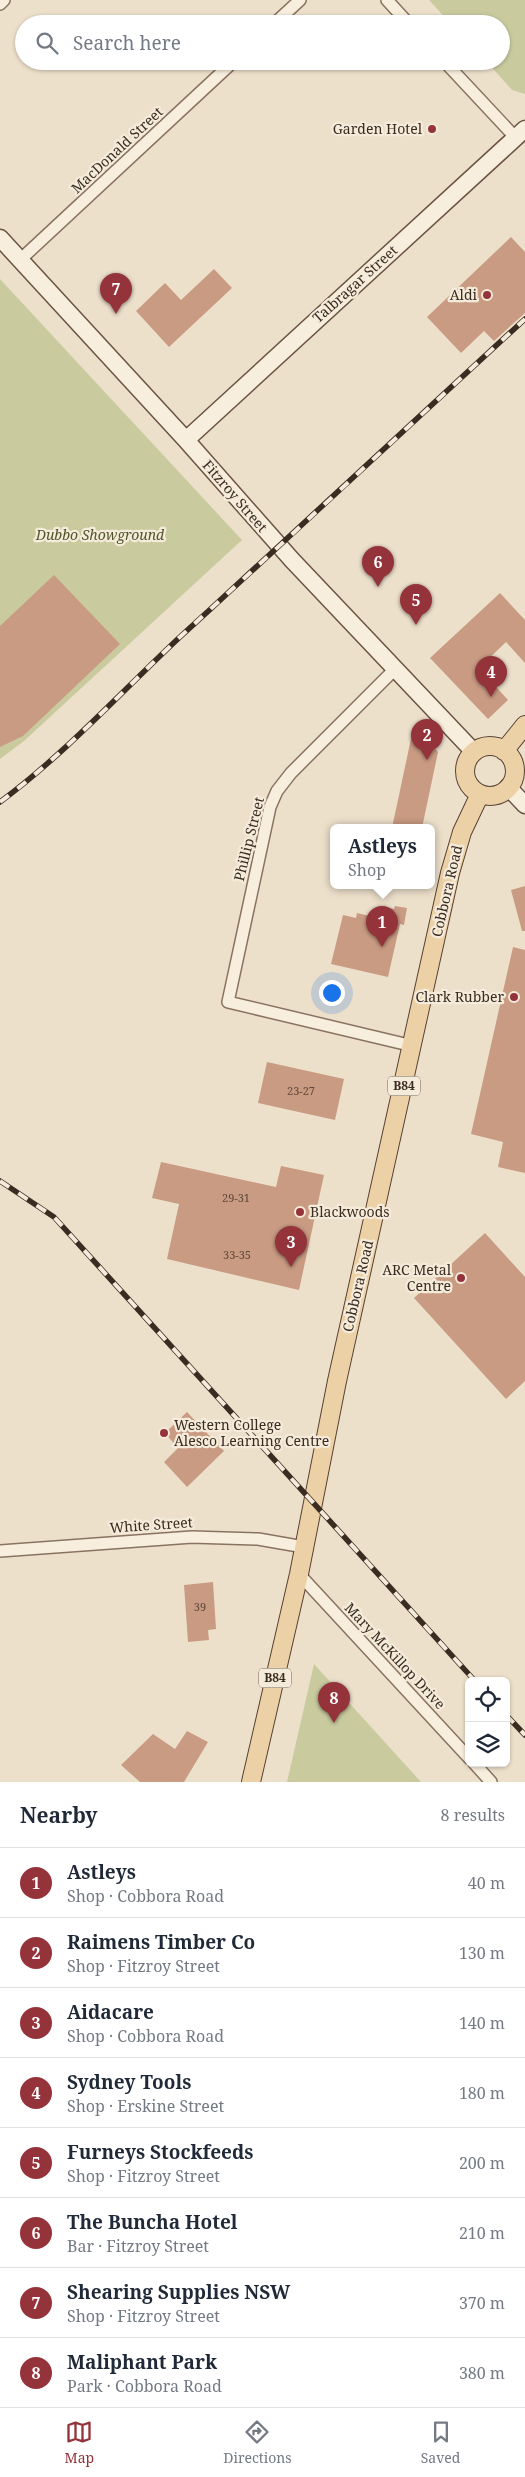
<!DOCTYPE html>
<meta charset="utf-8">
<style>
body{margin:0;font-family:"Noto Serif",serif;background:#f2f2f3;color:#1f2937}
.controls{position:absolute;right:15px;bottom:15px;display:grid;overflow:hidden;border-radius:8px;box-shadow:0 1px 4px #0004}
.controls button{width:45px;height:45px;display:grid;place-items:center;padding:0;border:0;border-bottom:1px solid #e0e1e3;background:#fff;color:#1f2937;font:25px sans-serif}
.you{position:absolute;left:331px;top:992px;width:18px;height:18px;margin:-12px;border:4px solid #fff;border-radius:50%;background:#1a73e8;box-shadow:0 0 0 8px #1a73e833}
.badge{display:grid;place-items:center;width:32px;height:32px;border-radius:50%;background:#95333b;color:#fff;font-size:16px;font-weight:700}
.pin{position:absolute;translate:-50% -41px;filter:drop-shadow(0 1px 2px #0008)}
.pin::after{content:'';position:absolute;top:26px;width:18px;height:15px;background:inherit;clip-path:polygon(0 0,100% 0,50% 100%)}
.popup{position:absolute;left:330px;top:824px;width:105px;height:65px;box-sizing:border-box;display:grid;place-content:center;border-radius:8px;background:#fff;filter:drop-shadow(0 1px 4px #0005);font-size:16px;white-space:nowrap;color:#747a83}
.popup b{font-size:19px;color:#1f2937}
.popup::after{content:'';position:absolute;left:50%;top:100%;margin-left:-10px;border:10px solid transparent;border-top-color:#fff}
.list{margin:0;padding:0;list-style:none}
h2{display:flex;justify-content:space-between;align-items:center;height:65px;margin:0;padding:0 20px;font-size:21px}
h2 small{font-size:16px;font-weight:400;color:#747a83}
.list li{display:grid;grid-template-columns:32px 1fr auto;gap:15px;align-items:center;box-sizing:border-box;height:70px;padding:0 20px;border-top:1px solid #e0e1e3}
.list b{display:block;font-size:19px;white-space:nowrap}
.list p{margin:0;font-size:16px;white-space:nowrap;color:#747a83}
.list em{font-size:16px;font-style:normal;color:#747a83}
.icon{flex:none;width:28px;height:28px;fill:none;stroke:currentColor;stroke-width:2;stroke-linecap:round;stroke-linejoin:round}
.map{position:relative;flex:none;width:525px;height:1782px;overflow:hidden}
.search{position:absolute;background:#fff;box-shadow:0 1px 4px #0004;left:15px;right:15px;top:15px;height:55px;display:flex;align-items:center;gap:12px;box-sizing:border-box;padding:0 18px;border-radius:28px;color:#747a83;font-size:19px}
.sheet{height:625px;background:#fff}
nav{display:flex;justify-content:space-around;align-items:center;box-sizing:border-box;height:70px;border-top:1px solid #e0e1e3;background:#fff;font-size:14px;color:#747a83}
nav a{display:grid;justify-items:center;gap:2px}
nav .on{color:#95333b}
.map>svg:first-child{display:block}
.green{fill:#c9cb9f}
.building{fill:#c99b83}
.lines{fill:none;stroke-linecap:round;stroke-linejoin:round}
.street-casing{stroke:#897360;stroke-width:14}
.secondary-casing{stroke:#6b5442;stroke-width:19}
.primary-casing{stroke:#574133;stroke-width:20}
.street{stroke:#f8eede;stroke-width:11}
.secondary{stroke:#f8eede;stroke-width:16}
.primary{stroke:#edd1a6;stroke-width:18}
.rail-casing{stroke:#3b2c22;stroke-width:5.5}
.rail{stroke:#f5ebda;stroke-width:4;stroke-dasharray:11;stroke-linecap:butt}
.poi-dot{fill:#95333b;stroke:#f5ebda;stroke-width:2}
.labels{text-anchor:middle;stroke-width:4.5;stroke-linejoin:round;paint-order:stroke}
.number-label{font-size:11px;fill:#5e483a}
.shield{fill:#f5ebda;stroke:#736559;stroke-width:1}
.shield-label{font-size:12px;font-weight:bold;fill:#3b2c22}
.poi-label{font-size:14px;fill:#3b2c22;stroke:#f5ebda;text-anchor:end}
.street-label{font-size:14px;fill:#3b2c22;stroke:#f5ebda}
.park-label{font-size:14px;font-style:italic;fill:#4e562a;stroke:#f5ebda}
</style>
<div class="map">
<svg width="525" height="1782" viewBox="0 0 525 1782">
<rect width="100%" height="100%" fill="#ede0cb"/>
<path class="green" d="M429,0h96v94l-13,-4 -26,-29h15v-37h-50z
M0,279l242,261 -218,201 -24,18z
M314,1664l107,118h-134z"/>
<path class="building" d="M511,237l14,15v61l-31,28 -10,-10 -23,22 -34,-36z
M214,269l18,19 -63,59 -33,-36 29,-28 16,17z
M54,575l66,69 -97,92 -23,11v-121z
M500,593l25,27v43l-19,-21 -27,26 29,32 -20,19 -58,-61z
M412,734l14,4 12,14 -16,76h-30z
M525,886v45h-3l-11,-41z
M395,906l12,2 -3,17 -4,-1 -12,53 -57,-13 12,-49 13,3 1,-5 25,6 3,-12 9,2z
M513,947l12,3v223l-27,-6 5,-25 -32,-8z
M267,1062l77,17 -9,41 -77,-17z
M161,1162l115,25 5,-21 43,9 -25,115 -132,-31 12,-55 -27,-6z
M485,1233l40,44v104l-19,18 -92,-101z
M187,1412l37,39 -37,36 -23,-25 14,-14 -13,-15z
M213,1582l3,47 -8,1 1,10 -21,2 -4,-57z
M187,1731l21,11 -24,40h-44l-19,-17 32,-31 22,15z"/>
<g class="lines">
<g class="street-casing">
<path id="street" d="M387,0l22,24
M0,4l4,-4
M274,24l26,-24
M444,61l71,76
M20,260l214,-199
M396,668l-105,105 -14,18 -7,16 -42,195 185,44
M0,1551l192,-14 66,2 46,8
M299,1574l170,184
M474,1763l17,19"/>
</g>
<g class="secondary-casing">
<path id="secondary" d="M0,238l186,202 106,120 182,192
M186,440l339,-311
M508,787l17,18"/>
</g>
<g class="primary-casing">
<path id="primary" d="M465 771a25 25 0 1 1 50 0a25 25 0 1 1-50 0Z
M504,751l21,-26
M251,1782l48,-208 38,-193 113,-508 12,-41 18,-38"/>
</g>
<use href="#street" class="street"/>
<use href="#secondary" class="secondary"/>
<use href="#primary" class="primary"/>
<g class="rail-casing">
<path id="rail" d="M0,802c66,-49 121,-110 181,-166 115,-105 229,-211 344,-317
M0,1181l54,36 421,464
M506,1715l19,20"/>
</g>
<use href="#rail" class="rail"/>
</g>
<g class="poi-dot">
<circle cx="432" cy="129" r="5"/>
<circle cx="487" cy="295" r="5"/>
<circle cx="514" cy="997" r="5"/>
<circle cx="300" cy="1212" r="5"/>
<circle cx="461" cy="1278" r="5"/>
<circle cx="164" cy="1433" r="5"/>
</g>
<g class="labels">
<g class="number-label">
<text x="301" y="1095">23-27</text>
<text x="236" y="1202">29-31</text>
<text x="237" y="1259">33-35</text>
<text x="200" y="1611">39</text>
</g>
<g class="shield">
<rect x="388" y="1076.5" width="32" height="19" rx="4"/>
<rect x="259" y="1668.5" width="32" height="19" rx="4"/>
</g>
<g class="shield-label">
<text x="404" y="1090">B84</text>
<text x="275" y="1682">B84</text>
</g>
<g class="poi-label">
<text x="422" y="134">Garden Hotel</text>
<text x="477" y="300">Aldi</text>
<text x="504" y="1002">Clark Rubber</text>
<text x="310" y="1217" text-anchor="start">Blackwoods</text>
<text x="451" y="1275">ARC Metal<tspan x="451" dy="16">Centre</tspan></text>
<text x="174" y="1430" text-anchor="start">Western College<tspan x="174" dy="16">Alesco Learning Centre</tspan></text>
</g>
<g class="street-label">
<text transform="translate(117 150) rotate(-43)" y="5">MacDonald Street</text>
<text transform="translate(355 284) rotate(-42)" y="5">Talbragar Street</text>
<text transform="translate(235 496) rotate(49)" y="5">Fitzroy Street</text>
<text transform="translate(249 839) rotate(-76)" y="5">Phillip Street</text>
<text transform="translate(447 891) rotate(-77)" y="5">Cobbora Road</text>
<text transform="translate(358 1286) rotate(-77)" y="5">Cobbora Road</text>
<text transform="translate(151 1525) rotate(-4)" y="5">White Street</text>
<text transform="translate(395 1656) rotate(47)" y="5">Mary McKillop Drive</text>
</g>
<g class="park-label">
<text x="100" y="540">Dubbo Showground</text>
</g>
</g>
</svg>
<div class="controls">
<button><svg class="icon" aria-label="locate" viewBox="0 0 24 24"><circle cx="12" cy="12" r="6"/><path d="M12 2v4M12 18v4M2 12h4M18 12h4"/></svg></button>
<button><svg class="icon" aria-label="layers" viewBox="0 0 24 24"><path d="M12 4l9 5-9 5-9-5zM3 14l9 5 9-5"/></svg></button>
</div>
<div class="you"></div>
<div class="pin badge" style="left:382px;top:947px">1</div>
<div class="popup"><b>Astleys</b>Shop</div>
<div class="pin badge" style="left:427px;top:760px">2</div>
<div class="pin badge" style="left:291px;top:1267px">3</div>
<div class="pin badge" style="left:491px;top:697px">4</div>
<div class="pin badge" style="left:416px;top:625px">5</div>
<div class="pin badge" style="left:378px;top:587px">6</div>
<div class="pin badge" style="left:116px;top:314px">7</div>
<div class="pin badge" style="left:334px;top:1723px">8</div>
<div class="search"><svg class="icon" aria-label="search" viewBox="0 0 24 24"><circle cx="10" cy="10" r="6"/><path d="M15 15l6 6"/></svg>Search here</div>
</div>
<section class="sheet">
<h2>Nearby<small>8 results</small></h2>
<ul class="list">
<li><span class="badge">1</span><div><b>Astleys</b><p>Shop · Cobbora Road</p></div><em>40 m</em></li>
<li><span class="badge">2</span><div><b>Raimens Timber Co</b><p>Shop · Fitzroy Street</p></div><em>130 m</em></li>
<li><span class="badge">3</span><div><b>Aidacare</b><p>Shop · Cobbora Road</p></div><em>140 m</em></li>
<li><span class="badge">4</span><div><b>Sydney Tools</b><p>Shop · Erskine Street</p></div><em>180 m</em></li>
<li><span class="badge">5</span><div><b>Furneys Stockfeeds</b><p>Shop · Fitzroy Street</p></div><em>200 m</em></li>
<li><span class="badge">6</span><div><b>The Buncha Hotel</b><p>Bar · Fitzroy Street</p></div><em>210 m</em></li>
<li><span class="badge">7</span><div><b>Shearing Supplies NSW</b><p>Shop · Fitzroy Street</p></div><em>370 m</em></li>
<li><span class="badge">8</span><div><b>Maliphant Park</b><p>Park · Cobbora Road</p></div><em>380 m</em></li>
</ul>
</section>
<nav>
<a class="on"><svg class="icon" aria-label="map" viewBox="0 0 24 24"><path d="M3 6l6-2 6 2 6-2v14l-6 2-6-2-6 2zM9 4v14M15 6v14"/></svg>Map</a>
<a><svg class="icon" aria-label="directions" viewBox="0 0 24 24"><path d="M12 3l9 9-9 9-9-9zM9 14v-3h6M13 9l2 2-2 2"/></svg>Directions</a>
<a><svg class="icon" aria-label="saved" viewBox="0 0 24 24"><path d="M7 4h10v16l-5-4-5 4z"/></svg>Saved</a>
</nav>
